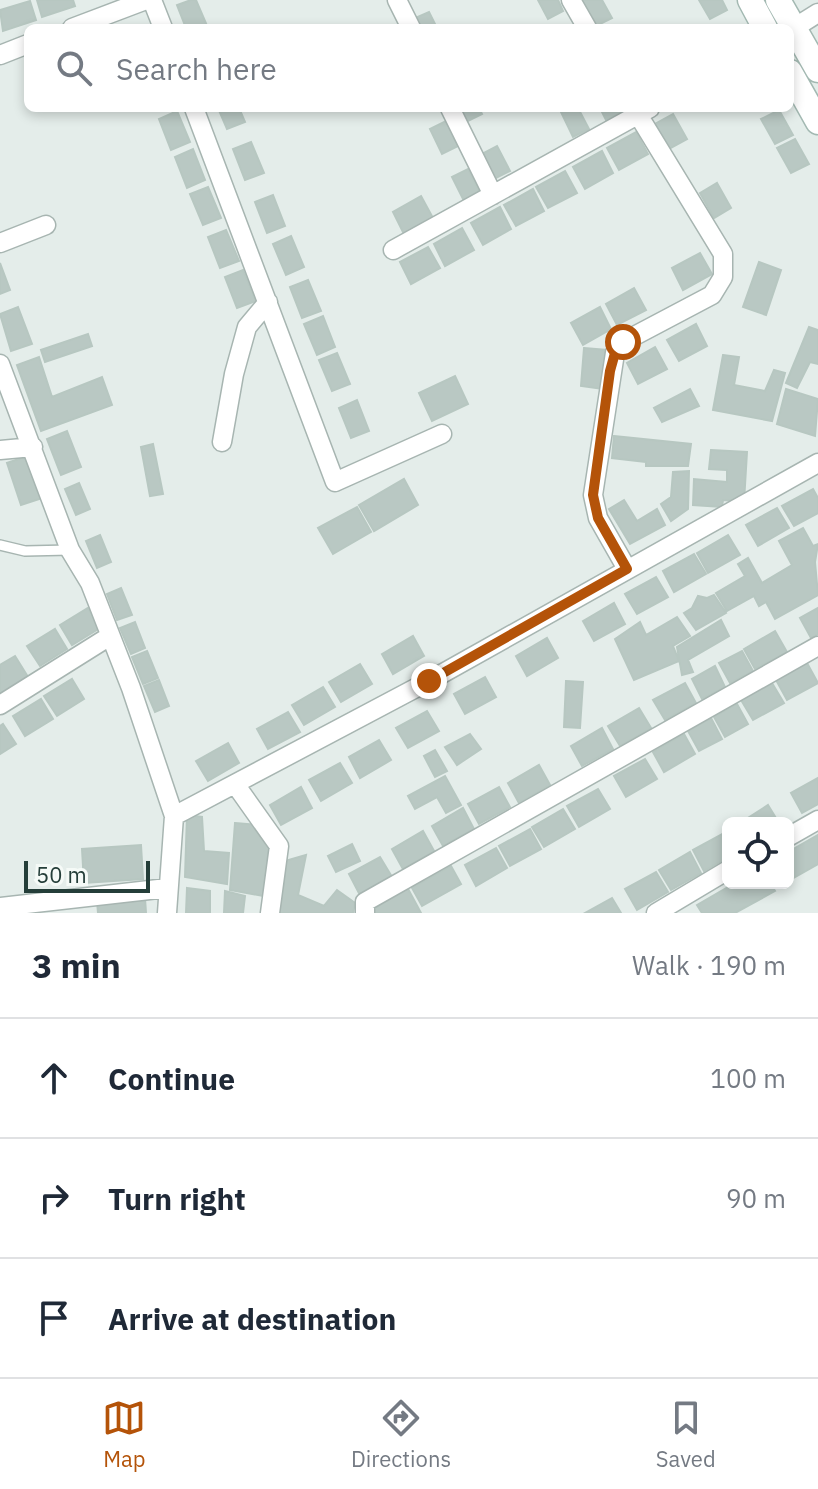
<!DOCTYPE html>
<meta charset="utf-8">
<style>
body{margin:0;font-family:"IBM Plex Sans",sans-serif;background:#f2f2f3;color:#1f2937}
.controls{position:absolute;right:24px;bottom:24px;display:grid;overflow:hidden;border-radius:12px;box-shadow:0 4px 12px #0003}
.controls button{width:72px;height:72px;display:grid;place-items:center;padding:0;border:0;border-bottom:2px solid #e0e1e3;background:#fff;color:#1f2937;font:40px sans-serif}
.scale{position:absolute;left:24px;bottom:20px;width:126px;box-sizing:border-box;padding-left:8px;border:4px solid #243e39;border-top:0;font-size:22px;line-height:28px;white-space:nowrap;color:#243e39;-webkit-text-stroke:6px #f5faf7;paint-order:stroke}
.stop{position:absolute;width:24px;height:24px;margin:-18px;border:6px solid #b45309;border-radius:50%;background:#fff}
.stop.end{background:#b45309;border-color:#fff;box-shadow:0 2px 8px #0008}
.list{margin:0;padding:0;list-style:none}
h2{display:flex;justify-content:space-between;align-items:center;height:104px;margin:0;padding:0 32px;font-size:34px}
h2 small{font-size:26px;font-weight:400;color:#747a83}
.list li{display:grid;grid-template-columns:52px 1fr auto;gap:24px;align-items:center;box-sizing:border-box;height:120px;padding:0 32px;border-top:2px solid #e0e1e3}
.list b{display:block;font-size:30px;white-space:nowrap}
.list em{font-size:26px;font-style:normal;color:#747a83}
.icon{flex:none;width:44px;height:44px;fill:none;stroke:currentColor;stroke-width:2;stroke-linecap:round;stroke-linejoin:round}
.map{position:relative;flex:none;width:818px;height:913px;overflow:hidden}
.search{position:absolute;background:#fff;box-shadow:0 4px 12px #0003;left:24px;right:24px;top:24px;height:88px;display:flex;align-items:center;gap:20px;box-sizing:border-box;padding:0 28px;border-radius:12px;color:#747a83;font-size:30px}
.sheet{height:464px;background:#fff}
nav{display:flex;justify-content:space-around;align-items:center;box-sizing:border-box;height:112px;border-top:2px solid #e0e1e3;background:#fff;font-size:22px;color:#747a83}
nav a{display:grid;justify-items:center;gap:4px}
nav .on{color:#b45309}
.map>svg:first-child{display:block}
.building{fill:#b9c8c3;stroke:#b7c7c1;stroke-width:2}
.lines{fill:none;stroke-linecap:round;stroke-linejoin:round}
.service-casing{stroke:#a7b5b1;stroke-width:12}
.minor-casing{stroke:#a7b5b1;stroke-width:21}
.secondary-casing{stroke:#a3b9b2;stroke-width:27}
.service{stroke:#fff;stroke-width:9}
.minor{stroke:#fff;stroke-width:18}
.secondary{stroke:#fff;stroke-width:24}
.route{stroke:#b45309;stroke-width:10}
</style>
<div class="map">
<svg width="818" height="913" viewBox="0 0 818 913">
<rect width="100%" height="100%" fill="#e4edea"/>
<path class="building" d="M37,0h36l2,6 -33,11z
M191,0h5l12,28h-22l-9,-23z
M538,0h20l5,11 -15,8z
M584,0h18l10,18 -18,9 -13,-25z
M699,0h23l5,10 -17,9z
M30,1l6,19 -33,11 -3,-21z
M429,12l8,16h-19l-5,-9z
M218,108h21l6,14 -18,7z
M459,108h20l3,6 -16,8z
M570,108h8l11,21 -16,8 -12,-25z
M600,108h19l2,5 -15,7z
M779,110l14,25 -18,9 -14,-25z
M177,111l13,31 -19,8 -12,-31z
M673,114l14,25 -18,10 -14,-25z
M446,121l12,25 -16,8 -12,-25z
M636,132l12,22 -29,16 -12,-22z
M795,139l14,25 -18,9 -14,-25z
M251,142l13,31 -19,7 -12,-31z
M497,146l13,25 -16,8 -12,-25z
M193,149l12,31 -18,8 -12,-31z
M602,151l11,22 -28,16 -12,-22z
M468,169l12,24 -16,8 -12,-24z
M565,171l12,22 -29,15 -12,-21z
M717,183l14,25 -17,10 -14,-25z
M208,187l13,31 -18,7 -13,-31z
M533,189l11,22 -28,15 -12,-21z
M273,195l12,31 -18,7 -12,-31z
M421,196l12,22 -29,16 -11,-22z
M500,207l11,22 -28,16 -12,-22z
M462,228l12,22 -29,16 -11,-22z
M226,230l13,31 -19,7 -12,-31z
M291,236l13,31 -18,8 -13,-31z
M428,247l12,21 -29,16 -11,-22z
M700,253l12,21 -29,16 -11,-22z
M759,262l22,8 -15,45 -23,-8z
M0,263l10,27 -10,4z
M243,270l13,31 -19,7 -12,-31z
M308,280l13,31 -19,7 -12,-31z
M634,288l12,22 -29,15 -11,-21z
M18,307l14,37 -21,7 -11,-37z
M600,307l11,22 -28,16 -12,-22z
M323,316l12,31 -18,8 -13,-31z
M696,324l11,22 -28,15 -12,-21z
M809,327l9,3v34l-8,-2 -13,26 -11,-5z
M88,334l4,12 -47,16 -4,-12z
M655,347l12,22 -29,15 -11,-21z
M584,348l23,2 -3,39 -23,-3z
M337,353l13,31 -18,7 -13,-31z
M723,355l16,2 -5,28 31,6 9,-21 11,3 -13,48 -59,-11z
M39,357l13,40 50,-20 10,28 -71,26 -24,-66z
M455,376l13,28 -36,17 -13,-28z
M690,389l9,17 -37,16 -8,-14z
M786,389l32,10 -3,37 -38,-12z
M357,400l12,31 -18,7 -12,-30z
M67,431l14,36 -20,8 -14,-36z
M614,436l77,8 -3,22h-42v-4l-34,-4z
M153,444l10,50 -13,2 -9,-49z
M711,450l36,2 -3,50 -21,-2 -1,7 -29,-2 1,-26 33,3v-12l-18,-1z
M28,456l14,42 -21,7 -14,-42z
M689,471l-1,38 -17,12 -10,-17 10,-7 2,-25z
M404,479l14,26 -44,26 -15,-26z
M79,483l11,26 -14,6 -11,-26z
M813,489l5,9v15l-24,13 -12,-20z
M624,500l13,21 20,-12 8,16 -35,19 -21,-35z
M357,507l14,25 -38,22 -15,-26z
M777,508l12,20 -31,18 -12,-21z
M803,528l10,18 5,-2 -3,18 3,33 -43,24 -9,-17 -7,4 -5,-10 -27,15 -11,-18 29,-17 -7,-12 10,-6 14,25 30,-18 -13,-24z
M100,535l11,27 -14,6 -11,-27z
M728,535l12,20 -32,18 -11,-20z
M694,554l12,20 -32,18 -11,-21z
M656,577l12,20 -31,17 -12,-20z
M121,588l11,27 -15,5 -10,-26z
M714,595l12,18 -30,17 -12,-17 8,-5 6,-12 9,2z
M614,603l11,21 -31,17 -11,-20z
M88,608l12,20 -28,17 -12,-20z
M818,608v26l-7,4 -11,-20z
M677,617l13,19 -17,10 6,15 -45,19 -19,-41 25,-17 6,13z
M721,620l8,16 -41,24 5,12 -11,3 -5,-28z
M135,622l10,26 -14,6 -11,-26z
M55,629l12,20 -27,17 -13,-20z
M775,631l12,21 -32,17 -11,-20z
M413,636l11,20 -31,18 -11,-20z
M547,638l11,20 -31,18 -11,-20z
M147,651l11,27 -15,6 -11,-27z
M742,651l11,20 -23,12 -11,-20z
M15,656l13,21 -28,17v-29z
M807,663l11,20 -31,17 -11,-20z
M360,664l12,20 -31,18 -12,-20z
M715,666l10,21 -23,12 -10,-20z
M485,677l11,20 -31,17 -11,-20z
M72,679l12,20 -27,17 -13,-20z
M159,680l10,26 -14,6 -11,-26z
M566,681l17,1 -3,46 -16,-1z
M685,683l11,20 -31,17 -12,-20z
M772,683l12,20 -31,17 -12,-20z
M323,687l12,20 -31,18 -12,-20z
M41,699l12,20 -28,17 -12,-20z
M737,704l11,20 -23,13 -11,-20z
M639,708l12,20 -31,18 -12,-20z
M427,711l12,20 -31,17 -12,-20z
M288,712l12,20 -32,17 -11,-20z
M711,718l11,21 -23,12 -11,-20z
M3,724l13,20 -16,10v-28z
M602,728l11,21 -31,17 -11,-20z
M470,734l11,15 -24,16 -12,-18z
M684,734l11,20 -31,18 -11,-20z
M379,740l12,20 -31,18 -11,-21z
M228,743l11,20 -31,18 -12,-20z
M435,750l12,21 -12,6 -11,-21z
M645,759l12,20 -31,18 -12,-21z
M340,763l12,20 -31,18 -12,-21z
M539,765l11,20 -31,18 -11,-20z
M445,776l16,29 -15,8 -9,-16 -22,12 -7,-13z
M818,778v26l-16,9 -11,-20z
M301,787l11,21 -31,17 -11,-20z
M499,787l11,20 -31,17 -11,-20z
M598,789l12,20 -31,18 -12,-21z
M768,805l11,18h-39z
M463,808l11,21 -31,17 -11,-20z
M563,809l12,20 -31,18 -12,-20z
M187,815l15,2 2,34 25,2 -2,31 -42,-7z
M235,823l24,2 17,22 -7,50 -39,-7z
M530,829l11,20 -31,17 -11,-20z
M423,831l11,20 -31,18 -11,-20z
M724,833l4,7v17l-24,14 -11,-21z
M818,835v29l-30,17v-29z
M352,844l8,17 -24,11 -8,-16z
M141,845l2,34 -59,4 -2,-34z
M496,848l11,20 -31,18 -11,-21z
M690,852l11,21 -30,17 -12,-20z
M306,855l-8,40 26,11 13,-16 18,13 -2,10h-77l9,-52z
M380,857l12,20 -32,18 -11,-21z
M451,866l10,18 -39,22 -10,-18z
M656,872l12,20 -31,18 -12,-21z
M735,883h35l5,8 -40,22h-33l-5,-8z
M407,887l14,26h-48l-2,-2z
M187,888l23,3v22h-24z
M225,891l20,5 -2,17h-19z
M145,898l1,15h-48l-1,-12z
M612,898l9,15h-36z"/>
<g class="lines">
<g class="service-casing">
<path id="service" d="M0,545l25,6 45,-1"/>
</g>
<g class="minor-casing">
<path id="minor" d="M152,0l11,28
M397,0l14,28
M571,0l16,28
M72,28l74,-28
M794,28l24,-15
M0,55l28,-11
M194,108l141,374 107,-48
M450,108l43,87
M0,243l46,-18
M393,250l257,-142
M0,364l70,186 20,33 41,105 43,128 -7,97
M222,442l12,-68 13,-47 21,-25
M0,450l33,-3
M627,569l-29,-51 -5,-23 22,-142 8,-11 89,-47 11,-18v-23l-89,-146
M0,705l110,-69
M235,784l44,62 -9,67
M174,816l255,-135 389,-218
M788,837l30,-17
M0,907l167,-19
M365,913v-11l453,-256
M656,913l72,-43"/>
</g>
<g class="secondary-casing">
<path id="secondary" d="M750,0l15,28
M778,0l40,70
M790,72l28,50"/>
</g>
<use href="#service" class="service"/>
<use href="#minor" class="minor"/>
<use href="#secondary" class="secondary"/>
</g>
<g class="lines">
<path class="route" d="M429,681l198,-112 -29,-51 -5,-23 17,-124 5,-18 8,-11"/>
</g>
</svg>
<div class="controls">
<button><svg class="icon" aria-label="locate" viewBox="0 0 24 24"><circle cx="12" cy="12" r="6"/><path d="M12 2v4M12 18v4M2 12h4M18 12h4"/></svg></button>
</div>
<div class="scale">50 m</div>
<div class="stop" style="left:623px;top:342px"></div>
<div class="stop end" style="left:429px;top:681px"></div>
<div class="search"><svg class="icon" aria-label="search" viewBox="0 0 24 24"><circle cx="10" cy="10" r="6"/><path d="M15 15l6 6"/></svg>Search here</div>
</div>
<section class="sheet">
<h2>3 min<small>Walk · 190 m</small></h2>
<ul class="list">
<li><svg class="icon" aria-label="ahead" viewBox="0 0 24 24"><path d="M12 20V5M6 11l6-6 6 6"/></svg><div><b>Continue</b></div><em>100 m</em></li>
<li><svg class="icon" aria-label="right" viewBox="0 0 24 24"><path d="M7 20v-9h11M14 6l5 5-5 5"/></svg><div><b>Turn right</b></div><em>90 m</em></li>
<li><svg class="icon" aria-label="arrive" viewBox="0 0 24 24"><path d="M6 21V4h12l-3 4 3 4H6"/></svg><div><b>Arrive at destination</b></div></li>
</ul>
</section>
<nav>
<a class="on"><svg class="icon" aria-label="map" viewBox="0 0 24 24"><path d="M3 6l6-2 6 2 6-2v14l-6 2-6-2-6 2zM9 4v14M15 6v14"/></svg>Map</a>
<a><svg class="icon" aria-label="directions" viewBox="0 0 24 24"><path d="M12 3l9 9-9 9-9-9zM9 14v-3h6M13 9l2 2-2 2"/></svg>Directions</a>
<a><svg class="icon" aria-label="saved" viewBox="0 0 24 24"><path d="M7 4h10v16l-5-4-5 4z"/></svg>Saved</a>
</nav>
